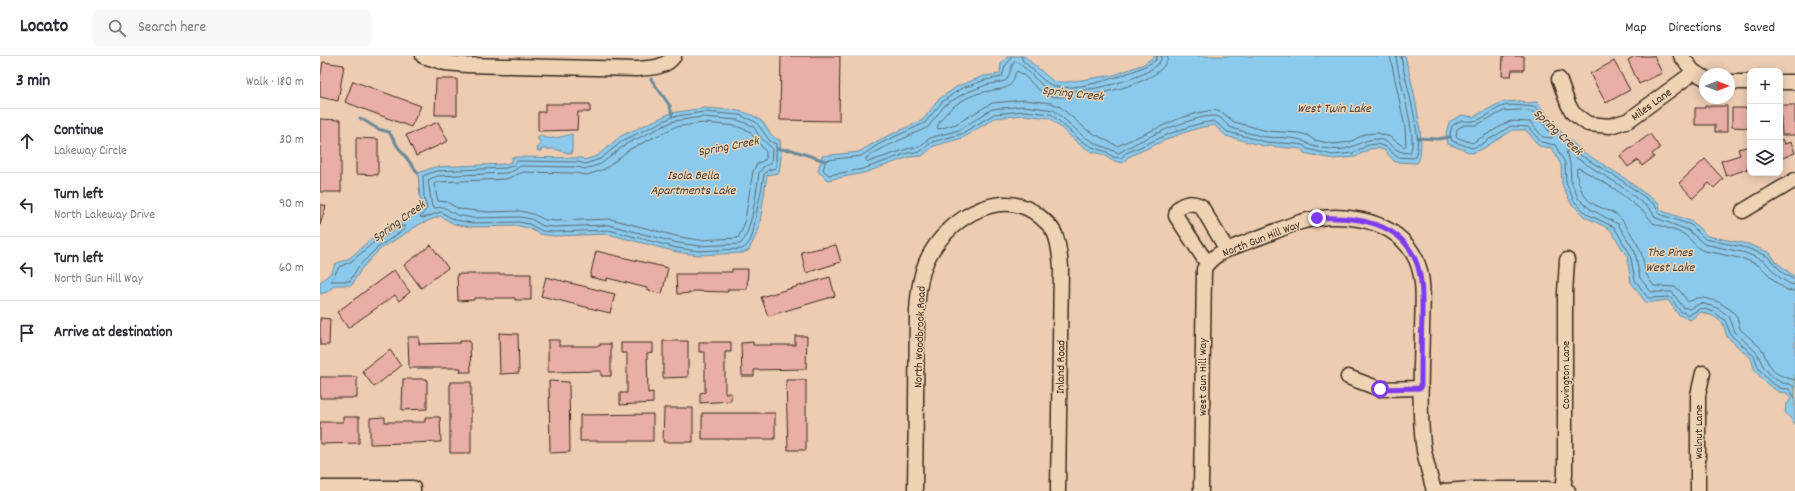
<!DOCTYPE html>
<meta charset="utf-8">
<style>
body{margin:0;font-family:Dekko,sans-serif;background:#f7f7f7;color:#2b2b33}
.controls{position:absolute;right:12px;top:12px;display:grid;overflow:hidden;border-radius:8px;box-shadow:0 2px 10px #0003}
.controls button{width:36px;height:36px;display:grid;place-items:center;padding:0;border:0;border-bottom:1px solid #e1e1e2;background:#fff;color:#2b2b33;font:20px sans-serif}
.compass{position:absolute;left:1379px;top:12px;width:36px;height:36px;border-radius:50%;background:#fff;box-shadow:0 2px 10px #0003;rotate:90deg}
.stop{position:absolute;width:12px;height:12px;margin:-9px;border:3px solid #7c3aed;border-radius:50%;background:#fff}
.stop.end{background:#7c3aed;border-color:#fff;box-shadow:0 1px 4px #0008}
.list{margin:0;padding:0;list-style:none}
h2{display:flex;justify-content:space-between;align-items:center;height:52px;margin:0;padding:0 16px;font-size:17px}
h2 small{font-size:13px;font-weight:400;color:#7c7c81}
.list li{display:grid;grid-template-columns:26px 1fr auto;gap:12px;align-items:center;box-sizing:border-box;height:64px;padding:0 16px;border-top:1px solid #e1e1e2}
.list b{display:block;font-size:15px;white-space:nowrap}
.list p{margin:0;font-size:13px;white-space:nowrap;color:#7c7c81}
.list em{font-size:13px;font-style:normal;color:#7c7c81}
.icon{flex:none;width:22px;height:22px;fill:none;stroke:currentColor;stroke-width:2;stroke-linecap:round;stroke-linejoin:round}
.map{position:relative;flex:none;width:1475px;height:435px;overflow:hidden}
header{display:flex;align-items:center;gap:24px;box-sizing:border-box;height:56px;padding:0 20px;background:#fff;border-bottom:1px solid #e1e1e2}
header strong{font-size:19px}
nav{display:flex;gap:22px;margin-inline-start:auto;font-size:14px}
.search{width:280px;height:36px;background:#f7f7f7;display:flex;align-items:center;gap:10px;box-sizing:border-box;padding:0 14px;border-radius:8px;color:#7c7c81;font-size:15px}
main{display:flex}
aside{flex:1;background:#fff}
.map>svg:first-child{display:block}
.water{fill:#8bcaec;stroke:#6b8a9a}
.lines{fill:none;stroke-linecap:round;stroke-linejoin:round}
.shore{stroke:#5b6a70;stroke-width:1}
.stream{stroke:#6b8a9a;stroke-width:3}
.building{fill:#e9aea5;stroke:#3b2a1e}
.minor-casing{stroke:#3b2a1e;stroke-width:17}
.minor{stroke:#eed3b5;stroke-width:14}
.route{stroke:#7c3aed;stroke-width:5}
.labels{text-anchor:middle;stroke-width:3;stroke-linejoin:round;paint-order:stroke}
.street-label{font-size:12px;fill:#3b2a1e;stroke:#eed3b5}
.water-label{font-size:13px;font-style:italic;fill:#47423d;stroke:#eed3b5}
</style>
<header>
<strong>Locato</strong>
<div class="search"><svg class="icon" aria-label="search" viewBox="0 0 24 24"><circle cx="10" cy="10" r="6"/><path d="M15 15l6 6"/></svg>Search here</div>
<nav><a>Map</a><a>Directions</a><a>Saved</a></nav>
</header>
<main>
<aside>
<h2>3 min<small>Walk · 180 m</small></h2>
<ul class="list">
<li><svg class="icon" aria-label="ahead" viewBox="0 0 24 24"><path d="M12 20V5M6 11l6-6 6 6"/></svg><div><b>Continue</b><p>Lakeway Circle</p></div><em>30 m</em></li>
<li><svg class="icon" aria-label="left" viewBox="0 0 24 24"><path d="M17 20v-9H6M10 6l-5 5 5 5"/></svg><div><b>Turn left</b><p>North Lakeway Drive</p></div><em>90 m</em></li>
<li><svg class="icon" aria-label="left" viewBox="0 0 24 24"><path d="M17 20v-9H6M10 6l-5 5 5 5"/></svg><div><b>Turn left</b><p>North Gun Hill Way</p></div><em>60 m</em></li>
<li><svg class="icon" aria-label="arrive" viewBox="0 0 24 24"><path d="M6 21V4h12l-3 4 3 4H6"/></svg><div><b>Arrive at destination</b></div></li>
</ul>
</aside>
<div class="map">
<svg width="1475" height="435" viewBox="0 0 1475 435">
<rect width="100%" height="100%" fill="#edccb2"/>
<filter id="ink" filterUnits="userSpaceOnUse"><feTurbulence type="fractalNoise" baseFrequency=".025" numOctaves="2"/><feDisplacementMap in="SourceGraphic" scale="8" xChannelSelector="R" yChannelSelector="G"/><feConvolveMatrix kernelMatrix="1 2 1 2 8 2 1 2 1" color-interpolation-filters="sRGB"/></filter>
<g filter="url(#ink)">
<path class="water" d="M688,0h16l30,26h13l47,-7 30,-11 11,-8h250c5,19 24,93 12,107l-22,-1 -11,-12 -7,-2 -7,1 -15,8 -22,2 -29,-6 -2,-4 -33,-3 -1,1 -42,-11 -12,-11c-30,4 -58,20 -86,32l-5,6 -12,-3 -6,-5 -15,-4 -12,-8 -28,-25 -26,-3 -29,3 -33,20 -28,8 -12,10 -13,1 -45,16 -37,7 -9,-9 4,-15 37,-4 20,-12 44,-20 16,-21 19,-13 26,-10 16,-2 1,-10z
M1202,45l4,2 11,-1 26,32 20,18 40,25 21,16 15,10 1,7 33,12 14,14 41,8 22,9 6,9 19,15v147l-10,-12 1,-7 5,-6 -4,-6 -8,-1 -12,-8 -12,-13 -4,-13 -24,-21 -4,-14 -10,-7 -12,-4 -11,8 -12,-6 -10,-14 -22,3 -15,-21 -4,-26 -17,-27 -25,-12 -14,-14 -9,-19 -1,-19 -9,-17 -13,-2 -13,-16h-13l-31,19 -10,4 -24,-9 -2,-10 3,-12 13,-7 11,2 29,-15z
M384,52c18,2 39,0 55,11 9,6 9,18 21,21l1,17 -2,16 -12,2 -8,54 -10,21 -6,3 -45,2 -21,-3 -69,-18 -54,2 -14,-2 -12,-6 -9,-2 -48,1 -17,-3 -14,-8 -20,8 -41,26 -18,19 -9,16h-17l-8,7 -7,2v-12l12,-10 3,-8 15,-6 20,-18 53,-31 -3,-11 -2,-25 17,-6 70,-3 7,-2v-5l70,1 2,2 13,-4 24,-20 50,-23z
M252,78v20l-17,-5h-13l-1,2h-3l-1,-3 3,-2v-5l-2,-1v-3l2,-2c8,7 23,1 32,-1z"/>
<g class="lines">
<path class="shore" d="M691,0l-1,4 -5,6 -3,11 -17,3 -25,9 -18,13 -17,21 -44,20 -20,13 -35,4 -3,10 6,5 34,-6 45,-16 12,-1 12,-10 29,-8 33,-20 30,-3 27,3 29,26 12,7 15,5 6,5 8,1 5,-5c29,-12 57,-28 88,-32l14,11 38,10 30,2 7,1 4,4 26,6 20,-2 15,-8 9,-1 9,3 11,10 17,1c12,-15 -11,-82 -13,-102
M701,0l2,5c9,7 18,19 28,24 19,10 88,-13 105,-25l1,-4
M842,0c-1,23 -92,41 -111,34 -14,-5 -23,-23 -36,-29 -6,7 -4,15 -10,20l-19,4 -23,9 -18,11 -17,22 -45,21 -17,10v2l2,2 39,-13 12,-2 11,-9 29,-8 33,-21 32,-3 30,4 29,26 12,7 24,10c18,-12 74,-38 96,-37 7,0 10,9 17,12 5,2 30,9 35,9 10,1 20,0 30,2 6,1 9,4 13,6 6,3 15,3 21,4 19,4 31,-11 47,-10 15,2 14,14 32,14 9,-15 -13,-77 -14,-97
M848,0c-1,30 -94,45 -117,40 -14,-2 -22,-20 -34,-25 -3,4 -3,10 -7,14 -6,5 -14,4 -21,6 -20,3 -45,17 -52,37l2,1 17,-5 36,-21 32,-3 27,3 8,3 28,24 30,16 61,-27 19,-6 17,-3 9,3 11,9 33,9 32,2 8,2 7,5 19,4 17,-2 15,-8 13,-1 12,4 14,10 2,-2 -1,-18 -15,-71
M1200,54l14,2 18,23v3l-9,-1 -13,-15 -20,-1 -38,22 -16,-6 1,-8 7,-4h12l28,-14z
M384,56l35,3 17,7 14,19 6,3v24l-8,2 -4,4c-2,14 -5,27 -8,41 -3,11 -1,27 -14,34l-44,2 -21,-3 -68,-18 -55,2 -12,-1 -13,-7 -10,-2 -47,1 -17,-3 -14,-8 -18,6 -3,-1 7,-8 -3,-12 -1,-21 13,-5 70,-3 7,-2 4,-5 62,1 6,2 15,-5 24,-19 48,-23z
M384,61l34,3 15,6 7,11 12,11 -1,15 -8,4 -4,6c-2,14 -8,64 -19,71l-41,2 -21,-3 -69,-18 -55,2 -11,-1 -12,-7 -11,-2 -48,1 -15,-3 -14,-8 -9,1 -2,-1 -4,-27 9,-4 69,-3 9,-3 5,-4 57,1 8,2 16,-5 25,-20 48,-23z
M384,67l32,3 13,5 17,21v7l-9,5 -4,7 -9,55 -6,12 -39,2 -19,-3 -69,-18 -56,2 -10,-1 -12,-6 -13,-3 -31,1 -30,-3 -12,-7 -9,-1 -4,-17 4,-2 68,-3 17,-7 52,1 12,2 18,-6 25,-20 45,-22z
M82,170h3v3l-28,19 -19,19 -8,14h-19l8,-14 13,-6 21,-18z
M1475,224l-12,-7 -16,-17 -20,-8 -42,-9 -14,-14 -32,-11 -4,-9 -34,-25 -41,-25 -21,-19 -23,-29c-10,0 -26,-4 -35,0 -9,4 -18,13 -28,14 -11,1 -11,-3 -21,5l-2,8 2,7 20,7 8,-3 31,-19 17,1 13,15 14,3 10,18 1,19 8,19 13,13 27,13 16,27 5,26 13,18 22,-1 10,14 9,4 12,-7 13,4 11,8 6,15 23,21 5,13 10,12 11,7 9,1 6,9
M1475,229l-5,-1 -10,-6 -16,-17 -18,-8 -42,-9 -16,-14 -32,-12 -6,-9 -32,-25 -40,-25 -9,-8 -3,1 4,11 1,18 7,17 12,11 28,15 17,28 5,26 11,14h21l11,15 6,2 12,-6 16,5 12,8 6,16 22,21 6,13 9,11 10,6 8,1 5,4
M1475,235l-8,-1 -10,-7 -17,-17 -16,-7 -43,-9 -17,-16 -31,-11 -8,-10 -30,-24 -36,-21h-2c-1,9 1,13 4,21 9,22 30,17 41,31 4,5 17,26 19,32 5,17 1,19 13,34l21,1 5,4 8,11 9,-4h7l15,4 12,8 6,7 3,12 22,20 6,14 8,10 8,4 11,3"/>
<path class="stream" d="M331,23l19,27 2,9
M40,62l18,11 11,3 9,15 20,26
M1098,82l20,1 12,-2
M458,93l14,1 33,11"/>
</g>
<path class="building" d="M461,0h59l-1,65 -59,-1z
M1183,0h21v14h-12l-1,6h-9z
M1313,0h21l8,17 -23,11 -11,-24 5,-3z
M1294,5l16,29 -24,13 -16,-29z
M3,6l21,3 -6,36 -18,-4v-18z
M116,23h21v36h-22z
M33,25l68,25 -10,21 -66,-25z
M225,48h45v8h-12l-1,18 -39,1v-19h7z
M1460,49h15v30h-13z
M1385,50h22v26h-12v-7h-20v-17h10z
M1412,52h18v20l-18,-1z
M0,63l21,1v72h-21z
M118,66l10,19 -32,15 -10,-21z
M1330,78l10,14 -8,6 2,3 -12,9 -4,-6 -10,7 -8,-11z
M36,82l22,1v36l-22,-1z
M1462,83l2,5 7,-2 4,11 -15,6v-19z
M1430,90v20h-3l1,3 -22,7 -5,-15 19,-6 -2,-6z
M1385,103l18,20 -9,9 -5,-5 -16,15 -14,-15z
M0,148l6,2 -6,19z
M111,189l17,23 -27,20 -17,-23z
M516,189l5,17 -35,11 -5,-21z
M276,195l72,17 -6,26 -15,-4v-2l-40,-10v3l-17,-4z
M412,213h16l-1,20h-19v3l-35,-1 -1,2 -15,1 -1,-20h20v-2h36z
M74,214l16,22 -11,9 -4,-6 -47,33 -11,-16z
M137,218h74v26h-16v-2h-41v2l-16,1z
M226,221l69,17 -5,19 -69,-17z
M510,221l5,19 -67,20 -7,-19z
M0,262l10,1 -1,26h-9z
M179,277l19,1 1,39 -19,1z
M475,280h12l-1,33 -52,1v6h-12l-1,-33 12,-1v3h42z
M88,281h11v7l41,-1v-2h10l1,31h-11l1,-4h-52z
M228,284h11v6h41v-2h11v32h-10v-5l-53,1z
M343,285h25v36l-25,1z
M379,286h32v10h-6v41h6v8l-31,2v-10l5,-1v-40h-6z
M301,287h32v9l-6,1 1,40 5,-1v11l-33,2v-12h7v-40h-6z
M70,294l11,16 -27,21 -12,-16z
M0,321h37v21h-37z
M83,323h24v30l-25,1z
M466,324h20v70h-18z
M229,325l20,1 1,70 -20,1z
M130,326h21v71h-21z
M344,352h29v34h-30z
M382,357h73v26h-73z
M333,358v27h-73v-26z
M23,361h16v26l-39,1v-22h23z
M65,361v5h40v-5h15l1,25 -71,2v-26z"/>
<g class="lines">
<g class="minor-casing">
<path id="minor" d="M103,0l23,7 21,2 169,4c14,-1 30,-1 38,-13
M1361,0l13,16 11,6
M1239,23l9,25 5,9 15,11 22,2 19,-6 65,-48
M1409,26h21
M1460,26h15
M1423,155l52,-31
M887,207l-31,-47c1,-13 15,-15 25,-10l26,44
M1028,321l32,12 41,-1
M0,432h93v3
M1243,434l2,-16v-181l2,-33
M595,435l2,-180c1,-18 3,-37 11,-53 18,-36 67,-70 106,-46 8,6 17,13 21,22 4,10 5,22 6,33l-3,224
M881,435l3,-222c9,-17 31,-22 48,-29 15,-5 30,-12 45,-17 38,-12 92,-7 115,29 15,23 10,55 10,80 -1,37 -3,75 1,112 2,16 7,32 11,47
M1124,435l29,-2h74l21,2
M1378,435v-96l5,-22"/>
</g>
<use href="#minor" class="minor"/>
</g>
</g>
<g class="lines" filter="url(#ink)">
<path class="route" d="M997,162c38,-2 86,4 100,46 6,17 5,36 5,54 -1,23 -1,47 -1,70l-41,1"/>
</g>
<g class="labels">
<g class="street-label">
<text transform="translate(1331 48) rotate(-36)" y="4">Miles Lane</text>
<text transform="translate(941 182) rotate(-21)" y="4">North Gun Hill Way</text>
<text transform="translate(599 281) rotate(-88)" y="4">North Woodbrook Road</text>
<text transform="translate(740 311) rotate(-89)" y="4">Inland Road</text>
<text transform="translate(1245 319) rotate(-90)" y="4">Covington Lane</text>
<text transform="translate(882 321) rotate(-90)" y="4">West Gun Hill Way</text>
<text transform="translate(1378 376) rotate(-90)" y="4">Walnut Lane</text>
</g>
<g class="water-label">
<text transform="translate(753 36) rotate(6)" y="5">Spring Creek</text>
<text x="1014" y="56">West Twin Lake</text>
<text transform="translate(1239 75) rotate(43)" y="5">Spring Creek</text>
<text transform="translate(408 89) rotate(-11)" y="5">Spring Creek</text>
<text x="373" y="123">Isola Bella<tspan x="373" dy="15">Apartments Lake</tspan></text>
<text transform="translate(78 164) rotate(-36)" y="5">Spring Creek</text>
<text x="1350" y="200">The Pines<tspan x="1350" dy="15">West Lake</tspan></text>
</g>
</g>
</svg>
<div class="controls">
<button>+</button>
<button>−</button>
<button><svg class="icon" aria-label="layers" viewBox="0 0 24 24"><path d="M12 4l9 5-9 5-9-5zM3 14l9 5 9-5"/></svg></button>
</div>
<svg class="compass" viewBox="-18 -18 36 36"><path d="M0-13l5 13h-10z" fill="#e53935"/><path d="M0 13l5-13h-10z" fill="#7c7c81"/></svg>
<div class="stop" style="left:1060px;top:333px"></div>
<div class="stop end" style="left:997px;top:162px"></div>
</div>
</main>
